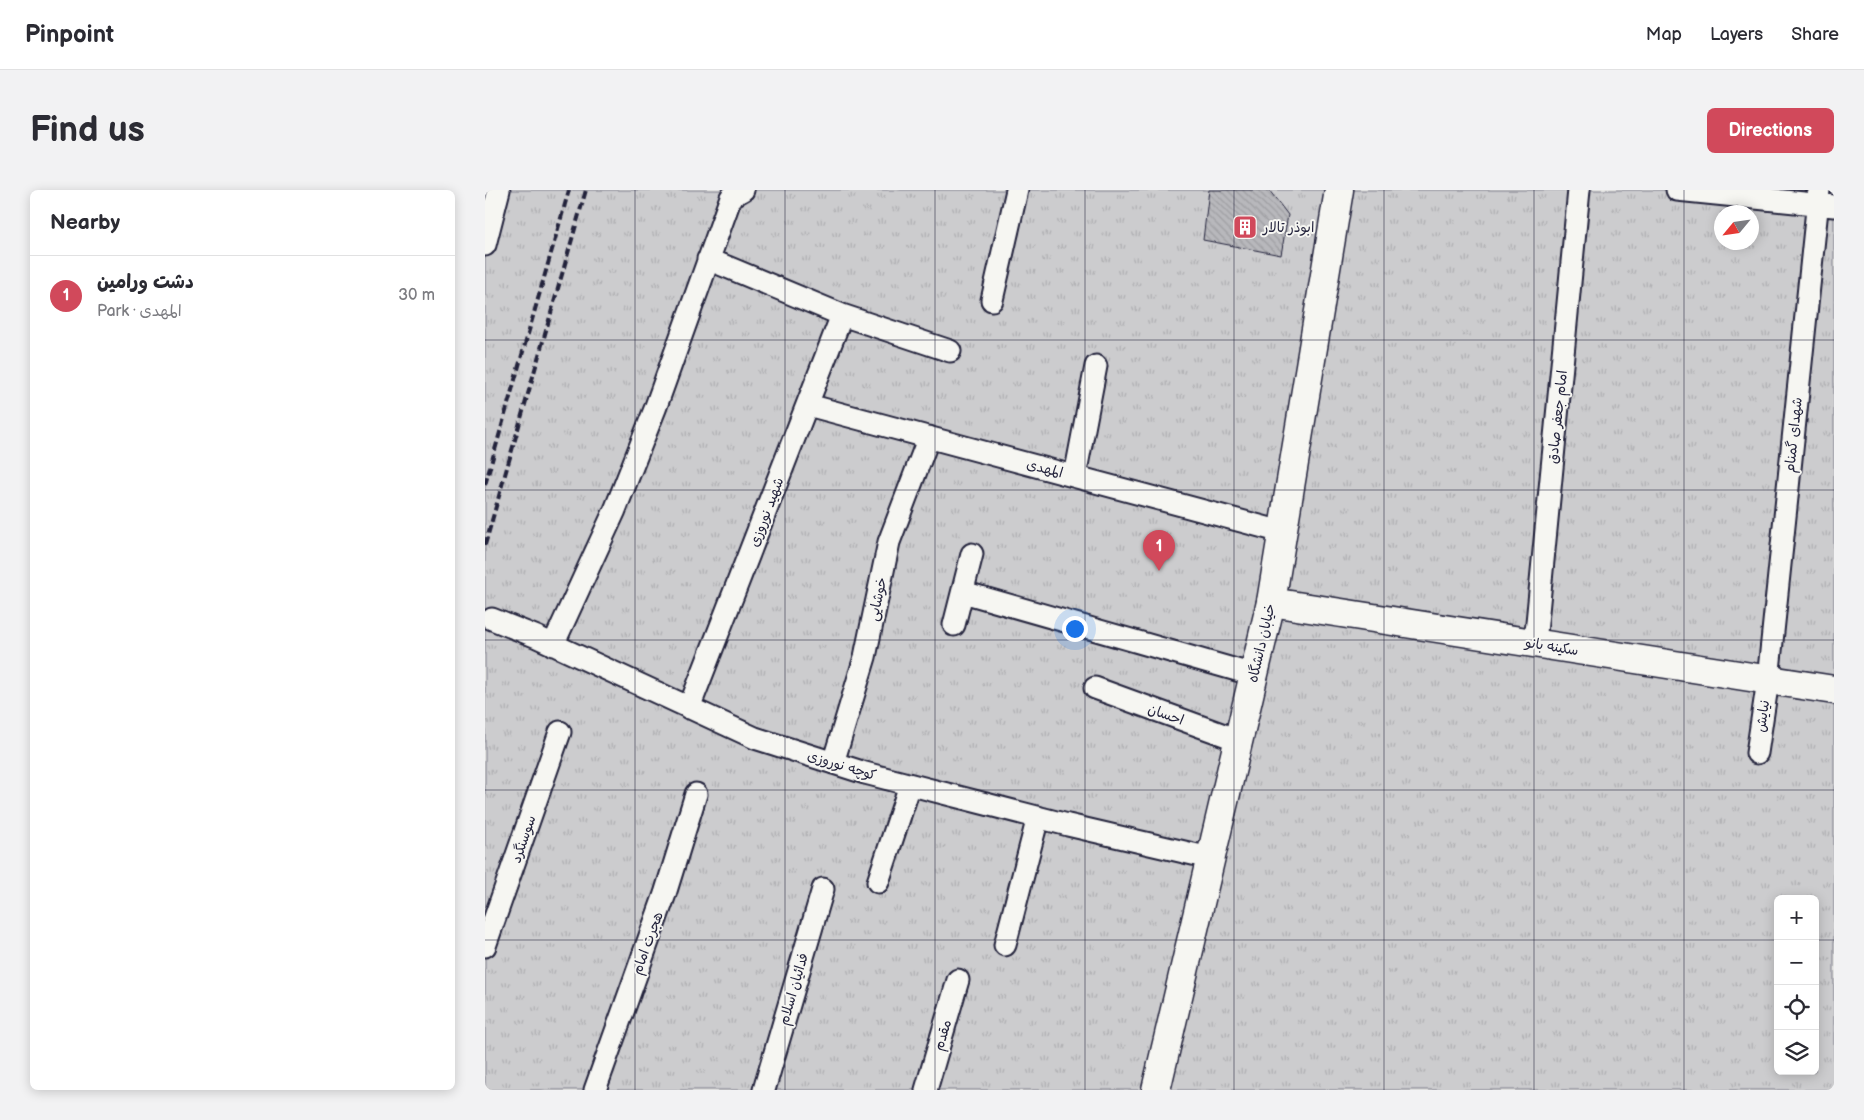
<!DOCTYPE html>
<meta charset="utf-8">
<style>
body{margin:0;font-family:"Balsamiq Sans","Playpen Sans Arabic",sans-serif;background:#f2f2f3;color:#2b2b33}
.controls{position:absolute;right:15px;bottom:15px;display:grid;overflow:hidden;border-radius:8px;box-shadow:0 2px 12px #0003}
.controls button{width:45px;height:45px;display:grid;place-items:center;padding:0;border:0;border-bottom:1px solid #e1e1e2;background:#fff;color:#2b2b33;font:25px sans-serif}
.compass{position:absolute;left:1229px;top:15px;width:45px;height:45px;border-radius:50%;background:#fff;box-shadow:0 2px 12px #0003;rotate:241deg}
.you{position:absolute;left:589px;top:438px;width:18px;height:18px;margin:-12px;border:4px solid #fff;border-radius:50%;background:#1a73e8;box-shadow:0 0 0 8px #1a73e833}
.badge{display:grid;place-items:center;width:32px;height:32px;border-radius:50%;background:#d1495b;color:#fff;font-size:16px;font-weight:700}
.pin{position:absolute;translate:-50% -41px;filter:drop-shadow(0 1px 2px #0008)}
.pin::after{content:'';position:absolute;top:26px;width:18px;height:15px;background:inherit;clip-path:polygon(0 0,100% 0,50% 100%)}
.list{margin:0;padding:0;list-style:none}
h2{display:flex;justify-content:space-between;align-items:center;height:65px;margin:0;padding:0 20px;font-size:21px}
h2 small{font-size:16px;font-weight:400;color:#7c7c81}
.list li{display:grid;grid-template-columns:32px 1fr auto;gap:15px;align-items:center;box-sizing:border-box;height:80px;padding:0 20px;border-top:1px solid #e1e1e2}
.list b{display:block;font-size:19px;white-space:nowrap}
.list p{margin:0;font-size:16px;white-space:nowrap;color:#7c7c81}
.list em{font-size:16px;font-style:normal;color:#7c7c81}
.icon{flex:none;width:28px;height:28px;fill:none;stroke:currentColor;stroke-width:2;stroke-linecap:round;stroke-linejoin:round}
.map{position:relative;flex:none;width:1349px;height:900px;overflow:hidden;border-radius:8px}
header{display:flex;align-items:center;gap:30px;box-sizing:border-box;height:70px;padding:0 25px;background:#fff;border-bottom:1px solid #e1e1e2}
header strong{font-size:24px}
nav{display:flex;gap:28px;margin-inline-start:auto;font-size:18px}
.intro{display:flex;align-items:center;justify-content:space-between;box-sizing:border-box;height:120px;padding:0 30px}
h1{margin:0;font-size:35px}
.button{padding:12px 22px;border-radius:8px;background:#d1495b;color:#fff;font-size:18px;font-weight:700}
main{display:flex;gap:30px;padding:0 30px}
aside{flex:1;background:#fff;border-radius:8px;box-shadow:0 2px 12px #0003}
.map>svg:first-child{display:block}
.park{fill:url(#park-tufts);stroke:#777784;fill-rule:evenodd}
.building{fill:url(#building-back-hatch);stroke:#22223b}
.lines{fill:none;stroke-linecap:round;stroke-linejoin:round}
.minor-casing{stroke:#22223b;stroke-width:25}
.tertiary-casing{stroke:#22223b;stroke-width:31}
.primary-casing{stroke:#22223b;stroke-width:31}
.minor{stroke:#f6f6f2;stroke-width:21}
.tertiary{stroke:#f6f6f2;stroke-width:28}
.primary{stroke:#f6f6f2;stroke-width:28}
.rail{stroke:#22223b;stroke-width:4;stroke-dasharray:8 4;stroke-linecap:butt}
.grid{fill:none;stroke:#22223b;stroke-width:1;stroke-opacity:0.55}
.labels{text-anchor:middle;stroke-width:4;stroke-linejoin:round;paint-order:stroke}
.poi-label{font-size:14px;fill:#22223b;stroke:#f6f6f2;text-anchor:start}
.street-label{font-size:14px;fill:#22223b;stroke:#f6f6f2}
</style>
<header>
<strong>Pinpoint</strong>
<nav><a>Map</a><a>Layers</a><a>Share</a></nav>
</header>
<div class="intro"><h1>Find us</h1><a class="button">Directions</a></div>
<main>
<aside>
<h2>Nearby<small></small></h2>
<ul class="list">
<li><span class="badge">1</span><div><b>دشت ورامین</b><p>Park · المهدی</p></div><em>30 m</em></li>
</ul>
</aside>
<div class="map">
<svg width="1349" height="900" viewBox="0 0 1349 900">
<defs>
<pattern id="park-tufts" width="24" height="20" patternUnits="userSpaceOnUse" patternTransform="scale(1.25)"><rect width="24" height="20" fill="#ccccce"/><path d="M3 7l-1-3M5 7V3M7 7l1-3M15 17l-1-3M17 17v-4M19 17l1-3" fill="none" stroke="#afafb2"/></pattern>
<pattern id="building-back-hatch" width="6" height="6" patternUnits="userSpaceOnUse" patternTransform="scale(1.25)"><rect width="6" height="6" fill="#b8b8bc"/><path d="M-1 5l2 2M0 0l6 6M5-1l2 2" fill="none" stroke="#9e9ea2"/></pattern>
</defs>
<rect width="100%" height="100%" fill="#e9e9e7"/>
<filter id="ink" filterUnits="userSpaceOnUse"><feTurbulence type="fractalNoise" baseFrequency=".02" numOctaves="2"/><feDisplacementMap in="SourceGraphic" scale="10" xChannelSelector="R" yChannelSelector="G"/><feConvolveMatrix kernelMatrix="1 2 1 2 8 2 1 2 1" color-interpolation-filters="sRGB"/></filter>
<g filter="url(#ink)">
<path class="park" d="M0,0h1349v900h-1349zM1236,22h30v30h-30zM1293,709h37v172h-37z"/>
<path class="building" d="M724,0h60l19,25 -7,40 -78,-15z"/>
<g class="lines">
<g class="minor-casing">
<path id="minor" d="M1192,0l157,16
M0,55l14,-55
M223,69l134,56 108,36
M507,110l25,-110
M323,215l474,127
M590,286l21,-110
M478,402l291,83
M7,429l45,18 218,101 110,35 203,52 142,33
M469,435l18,-71
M1050,453l44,-453
M68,455l62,-135 40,-101 76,-212 12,-7
M610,498l143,52
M204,518l153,-393
M1272,563l11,-73 51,-490
M348,573l32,-106 24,-115 40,-105
M393,692l32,-97
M520,755l33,-128
M0,756l75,-214
M110,900l70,-196 31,-100
M279,900l59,-201
M441,900l32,-110"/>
</g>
<g class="tertiary-casing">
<path id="tertiary" d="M786,412l563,88"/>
</g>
<g class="primary-casing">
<path id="primary" d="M671,900l115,-488 68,-412"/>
</g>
<use href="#minor" class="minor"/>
<use href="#tertiary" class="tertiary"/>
<use href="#primary" class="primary"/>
<path class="rail" d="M0,295l84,-295
M0,355l101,-355"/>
</g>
</g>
<path class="grid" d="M150,0v900M300,0v900M450,0v900M600,0v900M749,0v900M899,0v900M1049,0v900M1199,0v900M0,150h1349M0,300h1349M0,450h1349M0,600h1349M0,750h1293M1330,750h19"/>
<defs>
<g id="building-square" transform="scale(1.25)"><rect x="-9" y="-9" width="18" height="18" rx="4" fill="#d1495b" stroke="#f6f6f2"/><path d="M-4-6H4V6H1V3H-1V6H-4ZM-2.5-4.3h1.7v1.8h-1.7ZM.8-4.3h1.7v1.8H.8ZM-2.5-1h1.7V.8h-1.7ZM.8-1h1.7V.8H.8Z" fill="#fff"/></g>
</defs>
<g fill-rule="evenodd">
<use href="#building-square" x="760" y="37"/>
</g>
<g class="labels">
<g class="poi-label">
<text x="778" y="42">ابوذر تالار</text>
</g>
<g class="street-label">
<text transform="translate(1072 227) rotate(-84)" y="5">امام جعفر صادق</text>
<text transform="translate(1308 245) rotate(-84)" y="5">شهدای گمنام</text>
<text transform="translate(560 278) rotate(15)" y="5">المهدی</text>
<text transform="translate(281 322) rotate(-69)" y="5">شهید نوروزی</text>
<text transform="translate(392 409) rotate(-78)" y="5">خوشایی</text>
<text transform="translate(776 453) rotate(-77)" y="5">خیابان دانشگاه</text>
<text transform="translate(1067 456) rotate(9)" y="5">سکینه بانو</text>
<text transform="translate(681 524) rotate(20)" y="5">احسان</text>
<text transform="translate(1277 526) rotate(-82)" y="5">نیایش</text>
<text transform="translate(357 575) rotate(17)" y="5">کوچه نوروزی</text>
<text transform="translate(38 649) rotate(-71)" y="5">سوسنگرد</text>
<text transform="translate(162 753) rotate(-70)" y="5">هجرت امام</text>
<text transform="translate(308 799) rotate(-74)" y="5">فدائیان اسلام</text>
<text transform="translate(457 845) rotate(-73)" y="5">مقدم</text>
</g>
</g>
</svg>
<div class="controls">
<button>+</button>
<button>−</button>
<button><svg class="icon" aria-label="locate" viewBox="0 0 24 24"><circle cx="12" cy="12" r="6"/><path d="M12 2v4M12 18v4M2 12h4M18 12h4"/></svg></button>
<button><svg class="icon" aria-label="layers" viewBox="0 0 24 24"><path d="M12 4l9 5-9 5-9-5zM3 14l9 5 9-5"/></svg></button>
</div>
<svg class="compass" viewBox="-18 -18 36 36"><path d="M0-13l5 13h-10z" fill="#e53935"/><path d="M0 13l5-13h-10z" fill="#7c7c81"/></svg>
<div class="you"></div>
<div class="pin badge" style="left:674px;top:381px">1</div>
</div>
</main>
